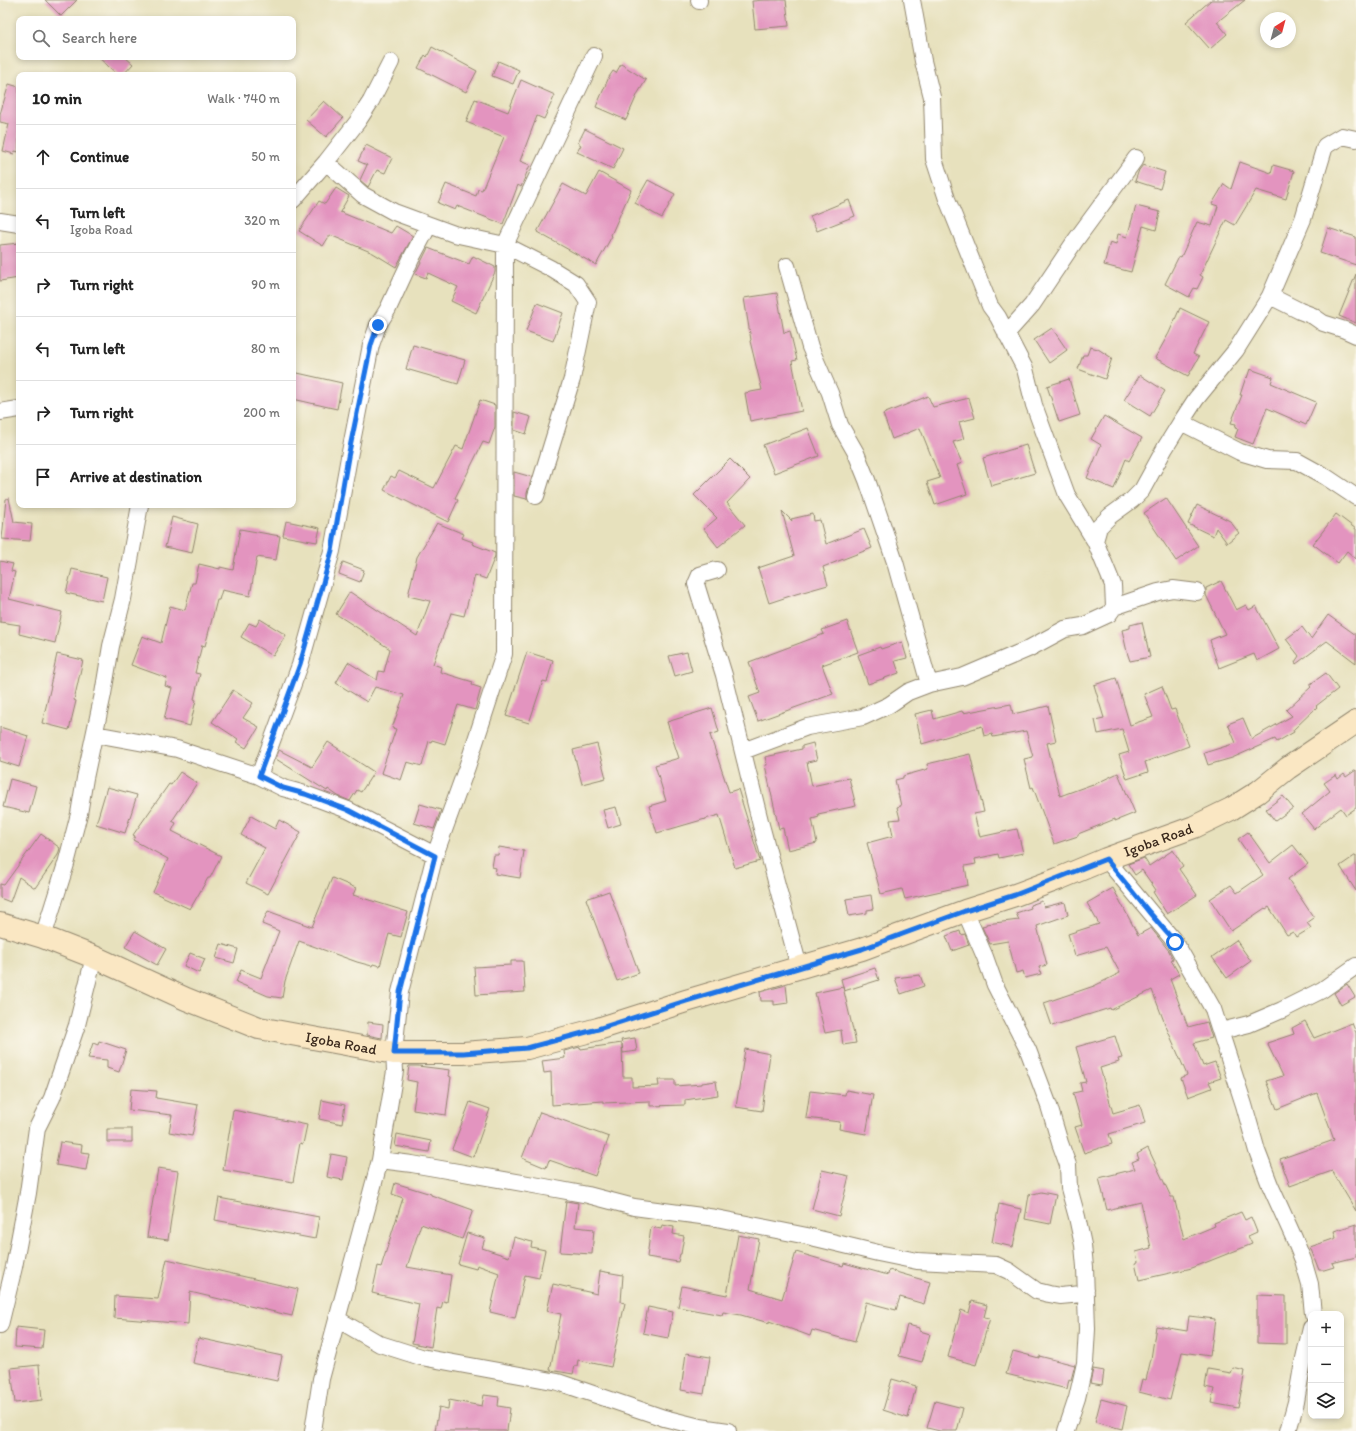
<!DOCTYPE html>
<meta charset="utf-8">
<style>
body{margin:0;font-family:Itim,sans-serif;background:#f6f6f6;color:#222}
.controls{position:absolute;right:12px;bottom:12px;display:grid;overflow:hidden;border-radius:8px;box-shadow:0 2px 6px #0003}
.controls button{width:36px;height:36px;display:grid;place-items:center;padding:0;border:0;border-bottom:1px solid #e0e0e0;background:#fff;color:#222;font:20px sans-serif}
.compass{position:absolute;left:1260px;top:12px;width:36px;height:36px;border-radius:50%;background:#fff;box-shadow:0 2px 6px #0003;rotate:36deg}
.stop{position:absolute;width:12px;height:12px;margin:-9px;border:3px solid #1a73e8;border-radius:50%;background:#fff}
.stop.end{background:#1a73e8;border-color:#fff;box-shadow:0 1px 4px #0008}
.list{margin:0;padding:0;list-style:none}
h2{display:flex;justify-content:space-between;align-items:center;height:52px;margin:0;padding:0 16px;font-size:17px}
h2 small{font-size:13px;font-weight:400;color:#767676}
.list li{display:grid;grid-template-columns:26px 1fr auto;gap:12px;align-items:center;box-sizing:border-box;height:64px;padding:0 16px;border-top:1px solid #e0e0e0}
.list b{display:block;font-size:15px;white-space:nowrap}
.list p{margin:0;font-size:13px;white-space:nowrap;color:#767676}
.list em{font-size:13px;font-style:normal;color:#767676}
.icon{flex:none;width:22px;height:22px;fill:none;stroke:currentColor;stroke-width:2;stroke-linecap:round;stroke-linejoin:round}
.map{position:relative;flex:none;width:1356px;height:1431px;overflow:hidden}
.search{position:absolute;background:#fff;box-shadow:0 2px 6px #0003;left:16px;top:16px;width:280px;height:44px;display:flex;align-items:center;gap:10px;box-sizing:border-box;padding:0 14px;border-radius:8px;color:#767676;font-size:15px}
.panel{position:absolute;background:#fff;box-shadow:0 2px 6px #0003;left:16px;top:72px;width:280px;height:436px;border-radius:8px}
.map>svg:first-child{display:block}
.building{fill:#e394bf}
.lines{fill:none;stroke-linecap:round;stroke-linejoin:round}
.street-casing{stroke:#91866e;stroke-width:18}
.secondary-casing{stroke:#91866e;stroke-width:24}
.street{stroke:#fff;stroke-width:16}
.secondary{stroke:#fae7c3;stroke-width:22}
.route{stroke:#1a73e8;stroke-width:5}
.labels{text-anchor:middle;stroke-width:3;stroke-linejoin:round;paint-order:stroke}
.street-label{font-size:15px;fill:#3b2a1e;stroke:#fbf7ec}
</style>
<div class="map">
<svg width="1356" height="1431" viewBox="0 0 1356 1431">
<rect width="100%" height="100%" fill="#fbf7ec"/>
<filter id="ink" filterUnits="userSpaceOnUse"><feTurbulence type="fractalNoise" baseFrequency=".025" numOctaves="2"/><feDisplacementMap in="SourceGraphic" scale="8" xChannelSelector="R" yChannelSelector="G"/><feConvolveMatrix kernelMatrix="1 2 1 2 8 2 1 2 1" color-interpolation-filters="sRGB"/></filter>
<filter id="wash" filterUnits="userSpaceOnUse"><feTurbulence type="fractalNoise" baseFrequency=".012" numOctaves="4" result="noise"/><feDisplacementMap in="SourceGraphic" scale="16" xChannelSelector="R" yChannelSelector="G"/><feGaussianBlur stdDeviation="0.9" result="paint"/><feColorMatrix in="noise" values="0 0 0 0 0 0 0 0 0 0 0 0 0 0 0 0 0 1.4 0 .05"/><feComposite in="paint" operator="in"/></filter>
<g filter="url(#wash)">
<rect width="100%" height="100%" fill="#e7e1bd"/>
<g id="blocks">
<path class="building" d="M45,0h32l-16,16z
M765,0h21l3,26 -34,3 -3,-28z
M1211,0h34l-28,22 10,12 -17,15 -24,-27z
M432,47l45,24 -11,21 -48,-24 7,-13 2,2z
M98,57h27l8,7 -10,11h-5z
M498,61l21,9 -6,14 -21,-8z
M621,64l25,16 -8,13 -12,27 -30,-13 13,-30 4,-6 3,2z
M521,80l34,15 -11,24 -7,-3 -17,45 10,4 -9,22 -3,-2 -15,39 -46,-18 -2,4 -17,-7 8,-19 30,12 2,-7 4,1 22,-53 -38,-15 9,-23 33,13z
M9,84l10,3v65l-4,-1 -1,3 -11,-3 6,-27 -9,-2v-8z
M324,101l19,17 -17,19 -20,-17z
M585,129l38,19 -10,21 -36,-17 4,-7 -3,-2z
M366,145l26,13 -7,15 -8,-3 -9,17 -8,-7 7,-15 -9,-4z
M1240,162l31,11 2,-8 21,6 -8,28 -30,-9 -21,35 -9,-5 -26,55 3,2 -6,12 -3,-1 -5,9 -24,-13 14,-28 2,1 16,-35 15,4 6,-20 -6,-2 12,-20 7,5z
M1143,165l22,7 -5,17 -25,-8 4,-11z
M599,172l32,18 -20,45 1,1 -16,29 -59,-33 26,-48 23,12z
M648,180l27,14 -13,24 -27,-15z
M336,188l13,8 -9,16 51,21 5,-7 17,10 -17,31 -23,-14 -43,-18 -7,11 -24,-15 20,-30 6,3z
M849,200l6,16 -38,15 -7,-15z
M1136,206l24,6 -4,18 -13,-4 -12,46 -27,-7 6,-23 6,2 2,-10 9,3z
M1328,228l28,9v28l-36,-12z
M19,243v35l-19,3v-36z
M428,248l41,16 4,-8 22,11v5l-19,41 -25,-12 7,-14 -30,-14 -2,5 -11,-4z
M1356,274v49l-17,-7z
M777,293l7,40 6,-2 7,29 -5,1 10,50 -52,10 -5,-28 17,-3 -12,-49 1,-1 -7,-42z
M537,303l26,10 -10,28 -27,-10z
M1180,308l29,14 -16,32 6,3 -11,19 -33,-18 14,-25z
M1052,328l15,22 -18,13 -15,-23z
M413,345l52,15 -7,24 -52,-15z
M1090,347l8,2 14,9 -7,21 -27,-10 5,-14h4z
M1250,369l23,8 -2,6 45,19 -10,23 -39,-17 -14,36 -18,-7 3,-8 -3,-1 1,-4 -5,-1 11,-28h-2l6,-18 1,1z
M293,372l49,11 -5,26 -44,-10z
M1140,375l25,16 -15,25 -26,-16z
M1069,379l11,36 -21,7 -12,-36z
M928,396l5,11 36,-9 6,20 -16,4 5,17 -11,3 9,21 -5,2 10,29 -32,11 -8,-23 13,-4 -20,-50 -28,11 -9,-25z
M480,400l15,5v22l-6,17 -6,-2 -28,56 3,2 -10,22 -64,-32 7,-14 4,2 4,-7 35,17 22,-42 7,3z
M514,412l17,5 -5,17 -12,-4z
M1104,416l38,22 -13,23 -3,-2 -12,30 -27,-11 14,-33 -10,-6z
M808,428l11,28 -45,17 -11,-28z
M1026,445l9,28 -44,13 -8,-28z
M730,459l20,20 -23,24 18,22 -27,22 -14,-18 13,-11 -23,-23z
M514,472l18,5 -5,16v6l-13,-3z
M9,498l5,24 18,2 -2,17 -28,-2 4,-40z
M1166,498l32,48 -22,15 -32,-48z
M1197,505l33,16 9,12 -12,10 -11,-15 -3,8 -25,-12z
M782,511l10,10 -1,-2 22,-5 1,7 6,-1 6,24 38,-15 8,19 -49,19 5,18 -32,9 -27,9 -11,-35 36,-12z
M1336,514l20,15v30l-9,-8 -9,12 -25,-19z
M172,517l26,7 -6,29 -27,-6z
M286,521l34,7 -3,14 -34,-6z
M437,523l27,11 -2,4 11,4 -1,2 23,9v3l-9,23 -11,-4 -11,41 -13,-3 -18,51 8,3 -1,5 33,10 -1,3 9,3 -6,22 -17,-5 -13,39 -13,-4 -1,2 -2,-1 -7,25 -15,-4 -6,18 -20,-7 15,-44 -4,-1 12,-33 -29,-8 -8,15 -31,-19 12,-21 29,18 2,-9 5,1 6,-23 -54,-35 14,-22 67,44 13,-35 -22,-5 9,-39z
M240,529l40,7 -4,24 -19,-3 -7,39 -28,-6 -3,10h-2l-12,46 -3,-1 -7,28 5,1 -6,25 2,1 -6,26 -26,-7 8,-31 -7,-2 2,-8 -36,-13 11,-29 19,7 9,-37 15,4 7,-27h3l4,-19 21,5v-2l13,3z
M0,561l13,3 -2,7 4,1 -6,27 53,13 -7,31 -36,-9 1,-9 -20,-3z
M343,562l21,8 -4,12 -21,-8z
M72,569l35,8 -5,24 -36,-8z
M1221,581l15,29 10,-5 3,5 7,-4 23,43 -22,12 -3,-7 -35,14 -5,-14 -4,-14 15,-6 -19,-39v-7z
M1328,615l28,20v28l-29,-22 -31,23 -1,-2 4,-6 -13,-17 16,-12 9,12z
M260,619l26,16 -13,21 -32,-19 8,-14 7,3z
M847,621l11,31 -36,13 11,29 -75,27 -9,-24 11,-4 -11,-31 75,-28 -2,-4z
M1142,622l8,35 -20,4 -3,-9 -5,-22 8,-2v-3z
M902,642l5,16 -12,3 4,12 -31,11 -10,-29 22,-8 1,2z
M527,652l26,8 -6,22 -4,-1 -14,42 -23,-7z
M687,652l5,19 -17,5 -6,-20z
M57,654l26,6 -9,40 2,1 -7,29 -27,-7 9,-37h-1z
M1326,673l12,16 -22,17 1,1 -24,23 1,2 -17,10 -2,-3 -43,19 -24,7 -4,-12 32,-10 -8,-19 15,-6 9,21 1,-1 39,-22 -6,-6 25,-23 -2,-2z
M1116,678l14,47 23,-8 -9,-23 18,-8 9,24 4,-1 14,37 -44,16 3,10 -21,7 -8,-24 10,-3 -7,-23 -24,5 -3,-14 9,-2 -10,-33z
M233,690l20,13 -10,15 16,9 -13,21 -10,-6 2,-3 -26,-17z
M1011,704l2,10 35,-8 8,35 -9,2 13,53 33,-12v1l25,-12 17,40 -20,8v-2l-37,15v2l-24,8 -21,-57 -2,1 -7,-29 9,-2 -7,-26 -33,6 -1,-3 -8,2 -2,-10 -60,18 -7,-30 17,-4 2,9 28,-8 1,2z
M712,708l7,24 -9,3 19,57 9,-3 22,72 -25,7 -16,-53 -62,18 -8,-27 17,-5 -11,-36 24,-7 -12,-36z
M0,727l28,9 -9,31 -19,-6z
M328,742l46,30 -13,20 -4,-2 -7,11 -12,-5 -10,-7 -1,2 -51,-32 3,-9 33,17z
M813,743l4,17 -10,2 5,24 37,-8 7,28 -38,8 1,3 -7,2 5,24 -29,7 -5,-22 -4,1 -14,-64h2l-2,-8 37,-8v-3z
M597,744l9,34 -24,6 -9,-34z
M970,754l14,58 -10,2 6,23 37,-8 6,24 -24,5 -1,-4 -23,5 1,5 -11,2 3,19 -63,14 -3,-10 -21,5 -14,-51 26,-7 -3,-16 10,-1 -3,-12 4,-1 -6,-26 8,-2v-2l25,-7 -1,-5z
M1356,770v38l-10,7 -5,-7 -27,21 -12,-15 28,-23 -6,-8 12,-8 2,4 6,-5 2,3z
M180,772l17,11 -25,38 4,2 -4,8 49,25 -11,22h-2l-18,31 -37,-17 15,-33 -35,-19 2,-4 -2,-1 36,-51 2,1z
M10,779l26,7 -7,27 -26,-6z
M107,787l30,8 -12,38 -29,-9z
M1283,796l10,12 -18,13 -9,-12z
M420,804l21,6 -7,19 -20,-6z
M616,807l5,17 -13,4 -5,-18z
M251,816l24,13 4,-9 22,12 -33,62 -22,-11 19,-35 -24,-13z
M1248,832l22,31 23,-18 15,19 -20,15 26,39 -7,5 4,5 -15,9 -3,-5 -6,3 -18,-28 -3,2 -1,-1 -34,23 -21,-32 21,-14 6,8 26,-18 -25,-36z
M41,834l19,14 -2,7 -23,33 -16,-11 -9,25 -10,-4v-14l4,1z
M499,847l25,4 -4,27 -25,-4 1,-6 -4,-1 2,-12h4z
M1173,850l10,16 -4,3 18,26 -30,19 -14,-22 3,-2 -14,-20 -7,5 -7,-11 16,-6 5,8z
M1356,855v36l-16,-25z
M332,878l24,10 -3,7 55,17 -7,25 -12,-3 -9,32 -7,-2 -1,2 -15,-4 -58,-21 -14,40 -3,17 -14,-2 -32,-14 5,-12 20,8 18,-47 -17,-7 6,-13 44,16z
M1113,888l25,47 13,-7 18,23 4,8 -2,1 8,14 -9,5 18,48 19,-5 5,16 -18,5 9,23 12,-4 6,16 -12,4 3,6 -24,9 -7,-19 6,-3 -22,-51 -13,-34 -41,20 -1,-2 -58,18 -8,-23 50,-17 26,-13 -14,-26 -31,9 -7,-22 31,-10 -12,-21z
M609,891l30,82 -22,8 -31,-82z
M871,895l2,14 -6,1v3l-18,3 -3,-17z
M1042,901l2,6 21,-5 3,13 -31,11 10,39 -8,2 2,7 -16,4 -2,-7 -7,2 -8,-32 -18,3 -8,-17 4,-1v-2l33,-4 -3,-7 15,-5 -1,-3z
M135,931l31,18 -9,16 -32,-18z
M960,931l1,4 4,-1 4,11 -17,6 -6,-15z
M1236,940l15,21 -24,17 -15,-21z
M221,944l17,5 -4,14 -18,-5z
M190,953l15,6 -6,14 -15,-7z
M511,961h12l2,31 -49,3 -2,-28 37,-2z
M875,968l4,12 -35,11 -3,-12z
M920,975l4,11 -23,8 -6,-16z
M1347,984l8,13 -14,8 -7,-12z
M786,985l2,18 -14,2v-4h-13l-1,-9z
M843,987l13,56 -13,2 -2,-15 -16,3 -10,-40z
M1305,1021l9,17 38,-15 4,10v178l-24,-40 -42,15 -10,-27 54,-19 -17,-47 -40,16 -11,-28 17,-5 -16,-33 27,-9 -2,-6z
M368,1022l15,2 -1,14 -15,-3z
M1115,1036l7,22 -4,1 1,3 -19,6 13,45 27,-8 5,18 -36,11 3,10 -28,9 -9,-26 7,-2 -9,-32 9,-2 -2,-8 6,-1 -10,-35z
M635,1038l2,13 -14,2 -1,-9 1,33h9v10l27,-1 -1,-6h17v6l27,-2v-1l14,-2 2,14 -33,5v5l-35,1v-5l-47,2v-2l-51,4 -1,-33 -7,1 -2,-12 23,-3 -1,-7 16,-4 1,2 41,-6 -1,-3z
M99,1041l27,9 -7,22 -12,-4v-8l-19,-2 5,-15 5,2z
M745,1049l25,5 -8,57 -26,-4z
M409,1066h9l32,4 -1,6 2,1 -5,38 -33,-5 4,-28 -10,-2z
M131,1089l26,2 -1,7 42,7 -6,31 -23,-4 3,-17 -43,-5z
M846,1090l27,5 -7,39 -27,-5 1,-7 -34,-4 4,-27 35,4z
M322,1100l23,5 -3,19 -23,-5z
M470,1102l20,7 -17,48 -21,-8z
M233,1110l74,15 -4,19 -3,-1 -7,39 -70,-12z
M540,1112l69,25 -14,39 -46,-16 -3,8 -24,-10z
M107,1129h25v13h-25z
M397,1134l34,7 -2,11 -34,-6z
M60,1142l22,3 -1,7 8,1 -3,17 -30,-5z
M1148,1148l23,49h3l10,42 31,-13 -1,-3 27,-11 4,8 6,-3 6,15 -9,4 4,8 -60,24 -53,12 -4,-17 3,-1 -2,-10 15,-4 -10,-46 -34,8 -8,-32 36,-9 -3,-7 7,-3 -2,-5z
M331,1154l16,3 -4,23 -16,-3z
M158,1168l20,3 -10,69 -21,-3z
M822,1170l27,6 -10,40 -27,-7z
M395,1183l36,11v1l42,15 -11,29 -41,-15 -14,43 44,8 -4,27 -4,-1 -2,8 -4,-1 -6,39 -19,-4 7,-39 -47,-11 6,-27 3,1 22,-69 -11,-4z
M1041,1192l15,3 -6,29 -25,-5 4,-24z
M219,1198l100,19 -4,22 -100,-19z
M566,1201l12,2 -3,24 19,2 -2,25 -32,-2z
M999,1204l22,5 -8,38 -21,-5z
M1356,1224v33l-24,6 2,4 -10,3h-5l-9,-23 26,-9 -2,-7z
M662,1225l12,2 -1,7 11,2 -3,18h-1l-2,8 -31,-5 4,-30 10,2z
M467,1233l18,5 -3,10 27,9 5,-20 18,5 -1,5 14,3 -6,28 -14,-3 -10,43 -25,-6 9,-39 -22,-8 -1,4 -18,-5z
M738,1235l21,4 -9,50 32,10 14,-47 47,14 1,-3 44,12 1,-5 41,12 -6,22 -24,-7 -4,13 -30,-8 -11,40 -43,-12 -2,6 -41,-15v2l-28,-8 -18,-3 -1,3 -44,-8 4,-21 45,9z
M167,1259l131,30 -6,27 -102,-24 -2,32 -74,-6 1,-22 43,3z
M600,1271l23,4 -2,27 4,1 -14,64 -33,-7 -1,6h-2l-2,8 -23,-4 11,-56 -14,-3 6,-27 44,10z
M1257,1295l29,1v48l-29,-1z
M972,1301l15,4 -3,12 6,1 -14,47 -28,-8 13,-47 8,3z
M648,1307l25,5 -5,26 -25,-5z
M1189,1316l26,3 -5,37 -28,-4 -12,48 -31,-8 3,-13 4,1 5,-21 5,-33 31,5z
M907,1325l13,3v3l10,3 -8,28 -23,-6z
M16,1327l28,3 -2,19 -27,-2z
M198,1338l84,18 -5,25 -84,-18z
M1013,1351l26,7v-2l36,9 -4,15 -2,-1 -2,10 -61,-15z
M686,1353l24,4 -6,37 -23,-4z
M39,1365l3,35 -27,3 -4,-35z
M1233,1368l12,3 -7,37 -27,-5 3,-14 -9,-2 3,-18 23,4z
M1093,1369l11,2 -2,14 -12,-2z
M892,1379l24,7 -8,32 -25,-8z
M484,1395l15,2 -1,9 12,2 -3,23h-72l4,-24 9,2 1,-9 33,6z
M1101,1399l26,7 -5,23 -27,-7z
M935,1401l28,7 -6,23h-17l-13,-3z"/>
</g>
</g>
<g filter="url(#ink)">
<use href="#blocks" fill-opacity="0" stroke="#91866e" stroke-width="1"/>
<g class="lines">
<g class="street-casing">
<path id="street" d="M912,0l11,61 9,36 2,62 13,40 43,107 8,11 27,52 9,36 33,90 28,46 18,44 1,22
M699,1v-1
M326,162l37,33 31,17 60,22 51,11 45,23 26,16 12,18 -16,77 -36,117
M293,200l33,-38 32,-41 13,-20 20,-39
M0,221l19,3
M787,266l23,81 20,46 10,32 16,28 11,27 28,82 34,122
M1270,296l30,15 13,5 10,7 22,7 11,5
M1006,334l26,-29 43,-64 61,-83
M0,412l19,-3
M1181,422l59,30 27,8 30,1 29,16 30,20
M1095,541l4,-14 11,-11 22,-16 10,-10 23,-42 16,-26 15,-23 40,-49 34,-54 33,-77 22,-73 17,-10 14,3
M717,570l-17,5 -4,9 28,91 37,150 38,142
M95,734l82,15 82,27 24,12 22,6 43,16 87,45
M743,751l64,-24 56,-10 26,-12 19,-13 21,-8 33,-7 66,-28 37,-20 18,-3 26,-12 5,-7 44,-15 15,-3 24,3
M259,776l41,-111 32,-114 17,-94 22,-112 7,-20 10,-16 24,-52 17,-32
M1106,859l69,83 38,67 31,96 13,46 13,34 24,53 9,22 7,24 3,30
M965,911l20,46 10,28 33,65 21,56 11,37 8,22 1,23 8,29 6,28 2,22 2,62 -2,34 -8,35 -11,33
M43,937l23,-73 13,-50 6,-36 18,-84 8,-48 12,-47 17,-94
M1221,1031l28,-7 33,-14 40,-20 34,-24
M380,1160l32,4 133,23 43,8 46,12 82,11 91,18 71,17 39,8 79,4 13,6 28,20 12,3 11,2 22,-2 4,-4
M337,1319l43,25 41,13 137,25 106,36 36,9 28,4
M0,1325l14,-58 14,-74 9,-65 15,-30 25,-73 17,-68
M313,1431l8,-52 59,-219 15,-89 -1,-18 6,-61 35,-137 32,-88 37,-113 1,-409 89,-189
M1288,1431l8,-29 6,-35 9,-39"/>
</g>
<g class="secondary-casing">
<g id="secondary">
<path id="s1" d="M0,924l43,13 51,20 92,42 73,29 135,25h69l64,-5 71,-19 88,-28 176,-52 103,-38 50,-16 43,-16 48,-20 88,-32 37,-18 27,-17 30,-24 68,-46"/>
</g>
</g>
<use href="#street" class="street"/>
<use href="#secondary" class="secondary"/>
</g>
</g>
<g class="lines" filter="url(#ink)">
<path class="route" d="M378,325l-7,20 -23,112 -16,94 -32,113 -41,112 24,12 22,6 43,16 87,46 -35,136 -6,61h69l64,-5 71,-19 88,-28 176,-52 103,-38 50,-16 91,-36 43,53 26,30"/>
</g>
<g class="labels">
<g class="street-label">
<text dy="5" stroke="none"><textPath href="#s1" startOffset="1215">Igoba Road</textPath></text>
<text dy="5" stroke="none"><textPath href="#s1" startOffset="363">Igoba Road</textPath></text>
</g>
</g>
</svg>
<div class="controls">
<button>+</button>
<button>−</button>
<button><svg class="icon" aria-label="layers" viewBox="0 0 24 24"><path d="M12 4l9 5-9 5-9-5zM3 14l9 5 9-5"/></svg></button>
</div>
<svg class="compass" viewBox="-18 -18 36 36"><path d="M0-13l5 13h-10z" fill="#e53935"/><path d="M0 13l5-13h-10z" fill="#767676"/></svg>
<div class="stop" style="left:1175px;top:942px"></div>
<div class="stop end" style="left:378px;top:325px"></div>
<div class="search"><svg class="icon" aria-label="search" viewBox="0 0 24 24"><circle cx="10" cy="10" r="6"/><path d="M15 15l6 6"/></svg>Search here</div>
<section class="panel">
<h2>10 min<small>Walk · 740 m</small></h2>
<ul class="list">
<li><svg class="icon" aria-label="ahead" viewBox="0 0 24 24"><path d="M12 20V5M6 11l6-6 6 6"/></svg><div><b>Continue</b></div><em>50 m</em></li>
<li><svg class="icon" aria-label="left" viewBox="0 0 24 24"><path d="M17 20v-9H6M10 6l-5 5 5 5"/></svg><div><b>Turn left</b><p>Igoba Road</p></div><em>320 m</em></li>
<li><svg class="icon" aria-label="right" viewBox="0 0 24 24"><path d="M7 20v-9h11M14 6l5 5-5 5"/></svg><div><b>Turn right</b></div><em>90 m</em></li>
<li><svg class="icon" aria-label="left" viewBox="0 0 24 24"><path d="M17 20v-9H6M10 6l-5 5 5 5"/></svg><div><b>Turn left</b></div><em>80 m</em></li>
<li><svg class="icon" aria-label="right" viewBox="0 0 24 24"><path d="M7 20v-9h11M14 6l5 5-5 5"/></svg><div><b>Turn right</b></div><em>200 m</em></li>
<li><svg class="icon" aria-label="arrive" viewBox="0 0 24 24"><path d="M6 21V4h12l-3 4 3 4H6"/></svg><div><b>Arrive at destination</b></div></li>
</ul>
</section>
</div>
